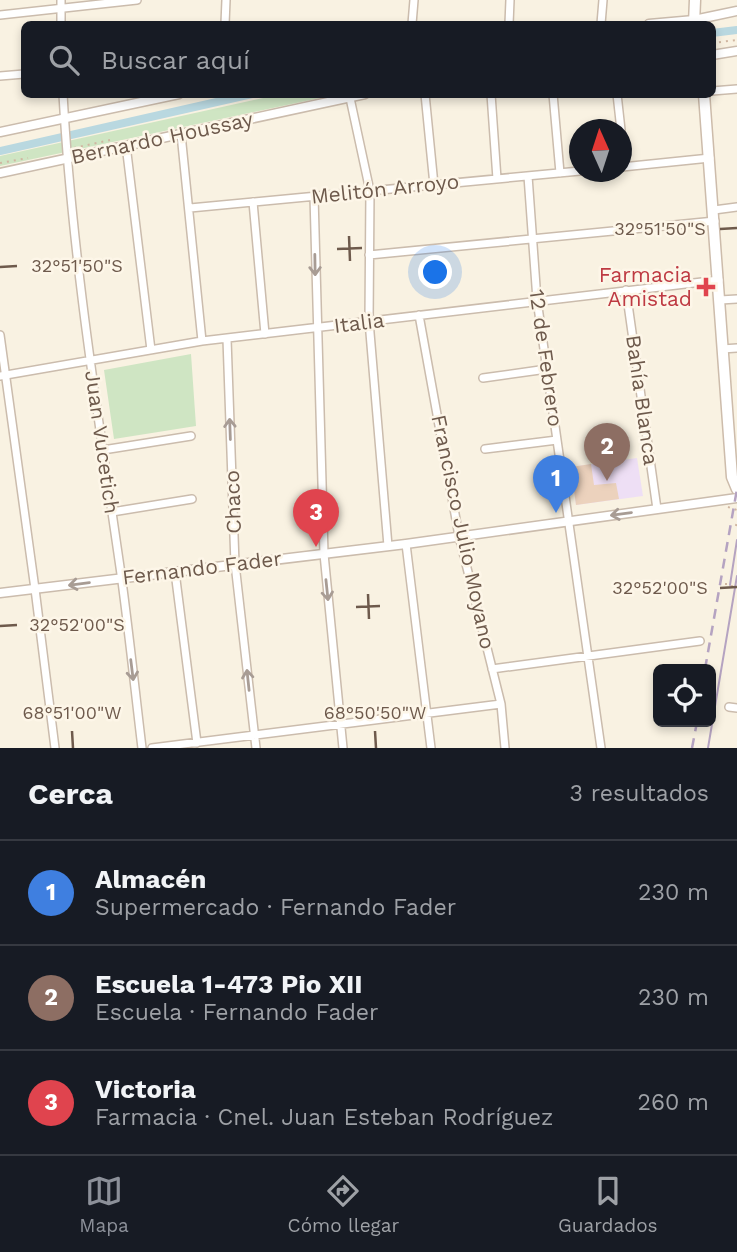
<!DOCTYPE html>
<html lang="es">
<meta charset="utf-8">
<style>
body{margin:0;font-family:"Work Sans",sans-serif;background:#242831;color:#f1f3f6}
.controls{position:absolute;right:21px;bottom:21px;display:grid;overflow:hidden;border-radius:10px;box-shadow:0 4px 10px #0003}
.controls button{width:63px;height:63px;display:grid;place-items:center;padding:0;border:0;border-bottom:2px solid #363941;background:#171b24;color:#f1f3f6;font:35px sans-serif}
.compass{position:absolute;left:569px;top:119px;width:63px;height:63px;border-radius:50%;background:#171b24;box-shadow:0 4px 10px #0003;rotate:357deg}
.you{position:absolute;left:436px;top:273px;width:24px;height:24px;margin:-18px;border:5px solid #fff;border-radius:50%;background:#1a73e8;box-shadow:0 0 0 10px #1a73e833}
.badge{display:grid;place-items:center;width:46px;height:46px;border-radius:50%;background:#8c9099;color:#fff;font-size:23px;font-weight:700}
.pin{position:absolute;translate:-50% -58px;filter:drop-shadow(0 2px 4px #0008)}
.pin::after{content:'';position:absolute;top:37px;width:24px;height:21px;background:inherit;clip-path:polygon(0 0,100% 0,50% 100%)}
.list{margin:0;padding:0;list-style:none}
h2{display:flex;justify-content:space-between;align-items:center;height:91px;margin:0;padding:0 28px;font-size:30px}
h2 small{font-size:23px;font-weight:400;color:#9ea1a6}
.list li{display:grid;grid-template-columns:46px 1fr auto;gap:21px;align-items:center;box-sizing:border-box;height:105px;padding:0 28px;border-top:2px solid #363941}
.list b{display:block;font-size:26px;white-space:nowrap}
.list p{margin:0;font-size:23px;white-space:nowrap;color:#9ea1a6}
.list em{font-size:23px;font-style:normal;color:#9ea1a6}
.icon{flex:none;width:38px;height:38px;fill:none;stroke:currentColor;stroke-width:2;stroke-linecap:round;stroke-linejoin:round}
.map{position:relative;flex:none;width:737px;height:748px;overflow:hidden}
.search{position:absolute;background:#171b24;box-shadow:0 4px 10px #0003;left:21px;right:21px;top:21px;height:77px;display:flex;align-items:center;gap:18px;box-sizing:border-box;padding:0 24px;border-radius:10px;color:#9ea1a6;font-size:26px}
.sheet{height:406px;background:#171b24}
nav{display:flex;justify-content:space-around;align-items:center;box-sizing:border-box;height:98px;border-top:2px solid #363941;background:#171b24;font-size:19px;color:#9ea1a6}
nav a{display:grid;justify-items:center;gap:4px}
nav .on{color:#8c9099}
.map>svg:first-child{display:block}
.education{fill:#eedff5}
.green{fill:#cfe5c3}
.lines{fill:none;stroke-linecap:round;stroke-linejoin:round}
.canal{stroke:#b9d8e0;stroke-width:8}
.building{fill:#ecd2bd}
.minor-casing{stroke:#cbbcad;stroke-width:10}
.tertiary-casing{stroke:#cbbcad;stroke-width:11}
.secondary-casing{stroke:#cdbcab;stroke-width:13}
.path{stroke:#d0b6a1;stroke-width:2;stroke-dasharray:2 5;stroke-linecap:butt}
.minor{stroke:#fff;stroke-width:7}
.tertiary{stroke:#fff;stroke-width:8}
.secondary{stroke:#fff;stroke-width:10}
.tram{stroke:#b5a3c1;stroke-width:2}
.rail{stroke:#b5a3c1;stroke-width:2.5;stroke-dasharray:10 7;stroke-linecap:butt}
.oneway{stroke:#a89c94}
.ticks{fill:none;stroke:#6e5a4c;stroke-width:2.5}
.health-dot{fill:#e0444e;stroke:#fdf6e8;stroke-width:2.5}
.labels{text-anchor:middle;stroke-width:5;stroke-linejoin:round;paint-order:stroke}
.street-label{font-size:21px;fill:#6e5a4c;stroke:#fdf6e8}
.health-label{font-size:21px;fill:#be3a42;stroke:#fdf6e8;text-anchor:end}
.ticks-label{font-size:18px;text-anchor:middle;fill:#6e5a4c;stroke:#fdf6e8;stroke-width:5;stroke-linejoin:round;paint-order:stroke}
</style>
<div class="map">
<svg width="737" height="748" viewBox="0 0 737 748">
<rect width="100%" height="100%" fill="#f9f2e2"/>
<path class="education" d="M637,458l6,38 -67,9 -5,-38z"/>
<path class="green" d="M277,95h57l-334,71v-10z
M191,354l5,72 -82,13 -10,-69z"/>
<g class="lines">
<path class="canal" d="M712,33l25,-3
M0,151l252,-57"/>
</g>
<path class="building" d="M591,464l3,21 22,-2 3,16 -43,6 -5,-38z"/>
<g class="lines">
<g class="minor-casing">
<path id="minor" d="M61,0v24
M0,15l137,-15
M225,24l1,-24
M412,24l2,-24
M509,24l1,-24
M601,24l2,-24
M0,76l24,-2
M712,91l25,-2
M63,94c9,161 35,321 58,480 8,58 14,116 21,174
M425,94l9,91
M491,94l6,85
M553,94l7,79
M617,94l4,36
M350,98l20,93 -1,130 19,225
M181,134l21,207
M622,140l2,26
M126,145l25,205
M622,167l88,-9
M528,176l9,124 64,448
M314,196l10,358 19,194
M253,202l12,132
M190,208l390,-37
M714,210l23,-3
M369,255l346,-34
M626,290l31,219
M720,300l17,-1
M419,315l40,221 42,168 4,44
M0,335l35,254 20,159
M227,339l8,225 21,184
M722,349l15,-1
M0,376l202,-35 517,-61
M483,378l64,-9
M485,449l72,-9
M103,450l88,-14
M112,512l80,-13
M406,544l25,204
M175,572l22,171
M492,669l208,-28
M729,707l8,1
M152,748l349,-44"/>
</g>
<g class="tertiary-casing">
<path id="tertiary" d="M649,24l45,-4 43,-9
M712,55l25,-4
M0,132l179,-38
M0,173l365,-79
M0,593l406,-49 331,-46"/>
</g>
<g class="secondary-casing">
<path id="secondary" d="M694,24l1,-24
M704,94l28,383 5,12"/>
</g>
<path class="path" d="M712,43l25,-3
M74,148l36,-8
M0,163l28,-5
M728,507l9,3
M736,526l1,-6
M726,583v2l11,2"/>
<use href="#minor" class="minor"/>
<use href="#tertiary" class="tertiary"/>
<use href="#secondary" class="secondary"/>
<path class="tram" d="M730,585l7,-45
M708,748l29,-172"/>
<path class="rail" d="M705,669l32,-180
M692,748l5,-26"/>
</g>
<defs><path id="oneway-shaft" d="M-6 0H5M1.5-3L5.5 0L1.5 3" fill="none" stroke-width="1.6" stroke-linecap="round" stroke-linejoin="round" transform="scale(1.75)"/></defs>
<g class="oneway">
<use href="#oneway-shaft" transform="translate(315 265) rotate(89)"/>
<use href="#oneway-shaft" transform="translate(230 429) rotate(-92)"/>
<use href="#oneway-shaft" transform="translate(621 514) rotate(172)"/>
<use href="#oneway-shaft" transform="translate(79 584) rotate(173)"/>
<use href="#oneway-shaft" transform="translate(327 590) rotate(84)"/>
<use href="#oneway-shaft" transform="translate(132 670) rotate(83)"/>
<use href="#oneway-shaft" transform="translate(248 680) rotate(-96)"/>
</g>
<path class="ticks" d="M720,229l17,-1M349,236l1,25M337,249l25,-1M0,267l17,-1M720,588l17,-1M368,594l1,25M356,607l24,-1M0,626l17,-1M72,731l1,17M375,731l1,17"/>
<path class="health-dot" d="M702.5 276.5h7v7h7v7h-7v7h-7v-7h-7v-7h7z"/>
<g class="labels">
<g class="street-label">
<text transform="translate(162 138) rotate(-12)" y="7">Bernardo Houssay</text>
<text transform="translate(385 189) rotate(-6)" y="7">Melitón Arroyo</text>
<text transform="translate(359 323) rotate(-7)" y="7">Italia</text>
<text transform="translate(546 358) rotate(82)" y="7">12 de Febrero</text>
<text transform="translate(642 400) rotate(82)" y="7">Bahía Blanca</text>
<text transform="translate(102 442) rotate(82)" y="7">Juan Vucetich</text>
<text transform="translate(233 502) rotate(-92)" y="7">Chaco</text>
<text transform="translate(463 532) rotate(78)" y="7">Francisco Julio Moyano</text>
<text transform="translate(202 568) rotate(-7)" y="7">Fernando Fader</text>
</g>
<g class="health-label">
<text x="692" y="282">Farmacia<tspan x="692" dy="24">Amistad</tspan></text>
</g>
</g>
<g class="ticks-label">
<text x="660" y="235">32°51'50"S</text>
<text x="77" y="272">32°51'50"S</text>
<text x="660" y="594">32°52'00"S</text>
<text x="77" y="631">32°52'00"S</text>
<text x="72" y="719">68°51'00"W</text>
<text x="375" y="719">68°50'50"W</text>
</g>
</svg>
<div class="controls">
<button><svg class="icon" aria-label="locate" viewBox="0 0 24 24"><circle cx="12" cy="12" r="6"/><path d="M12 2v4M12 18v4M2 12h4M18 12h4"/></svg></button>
</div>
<svg class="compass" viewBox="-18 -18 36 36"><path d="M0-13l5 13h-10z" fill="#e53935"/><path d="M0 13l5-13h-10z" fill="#9ea1a6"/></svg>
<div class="you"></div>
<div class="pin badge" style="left:556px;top:513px;background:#3f7fe0">1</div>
<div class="pin badge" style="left:607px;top:481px;background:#8d6e63">2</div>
<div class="pin badge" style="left:316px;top:547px;background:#e0444e">3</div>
<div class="search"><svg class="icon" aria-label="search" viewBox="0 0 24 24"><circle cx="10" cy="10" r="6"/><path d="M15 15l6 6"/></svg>Buscar aquí</div>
</div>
<section class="sheet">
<h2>Cerca<small>3 resultados</small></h2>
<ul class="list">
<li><span class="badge" style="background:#3f7fe0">1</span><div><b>Almacén</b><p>Supermercado · Fernando Fader</p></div><em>230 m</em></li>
<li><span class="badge" style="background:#8d6e63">2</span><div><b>Escuela 1-473 Pio XII</b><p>Escuela · Fernando Fader</p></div><em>230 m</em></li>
<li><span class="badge" style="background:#e0444e">3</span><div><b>Victoria</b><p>Farmacia · Cnel. Juan Esteban Rodríguez</p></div><em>260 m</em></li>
</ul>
</section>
<nav>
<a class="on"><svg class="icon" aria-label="map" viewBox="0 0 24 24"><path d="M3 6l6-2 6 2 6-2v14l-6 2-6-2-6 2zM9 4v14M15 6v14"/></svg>Mapa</a>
<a><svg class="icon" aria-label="directions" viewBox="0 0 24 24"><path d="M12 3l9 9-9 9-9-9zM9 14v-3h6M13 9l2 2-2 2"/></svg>Cómo llegar</a>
<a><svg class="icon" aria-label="saved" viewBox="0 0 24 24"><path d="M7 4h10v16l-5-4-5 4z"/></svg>Guardados</a>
</nav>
